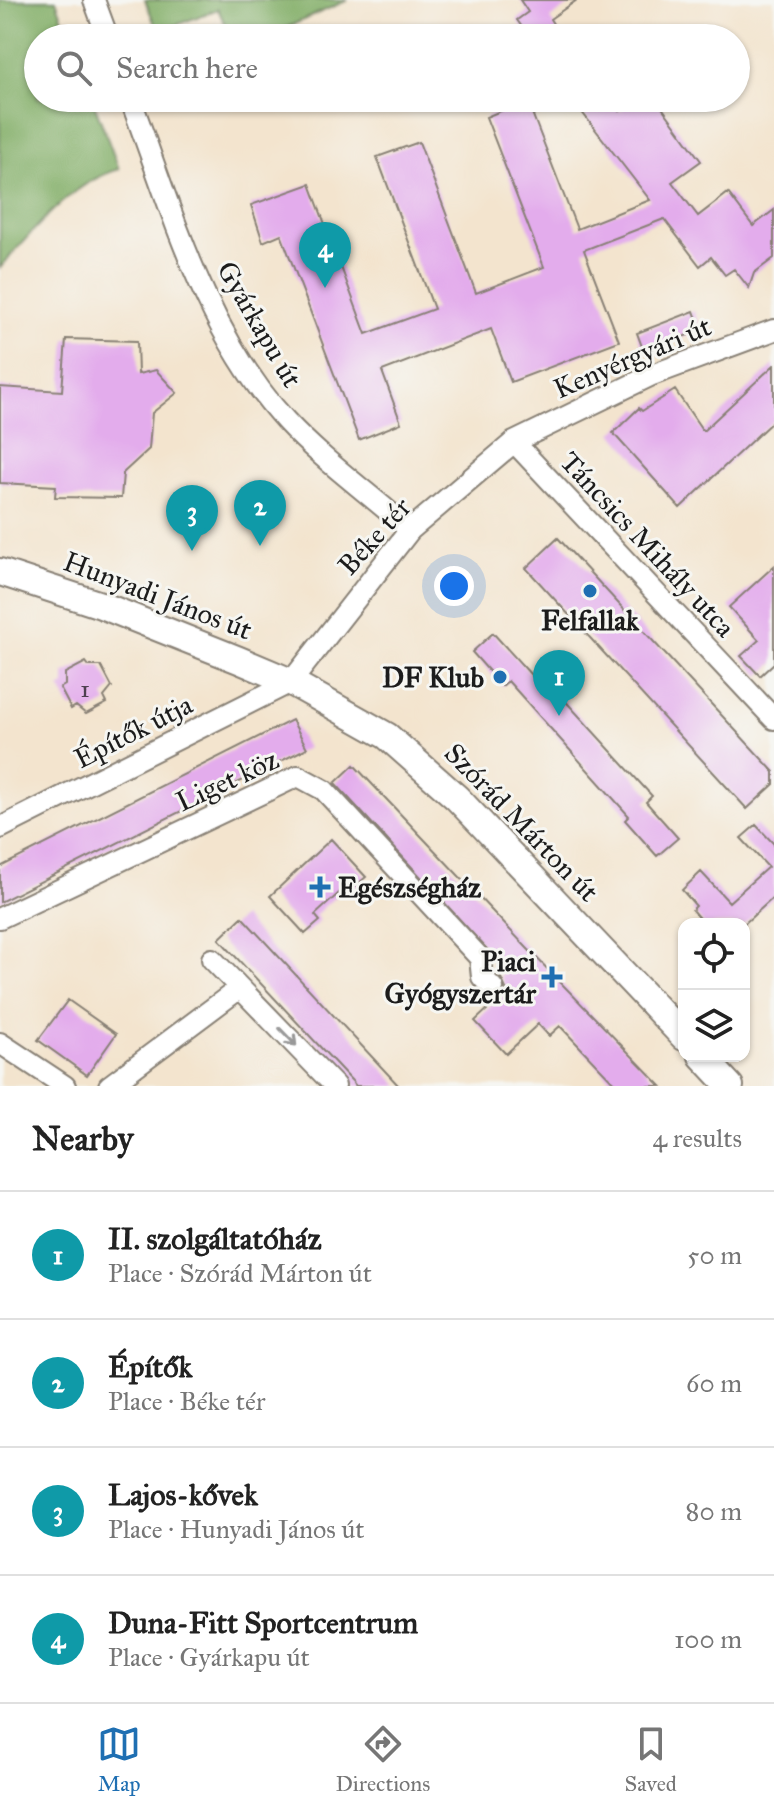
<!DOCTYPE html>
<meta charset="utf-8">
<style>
body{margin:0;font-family:"IM FELL Great Primer",serif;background:#f6f6f6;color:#222}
.controls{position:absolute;right:24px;bottom:24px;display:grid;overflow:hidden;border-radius:16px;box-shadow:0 2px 6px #0004}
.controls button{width:72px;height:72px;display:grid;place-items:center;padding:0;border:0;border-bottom:2px solid #e0e0e0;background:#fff;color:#222;font:40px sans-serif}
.you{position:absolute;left:454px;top:586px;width:28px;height:28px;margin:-20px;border:6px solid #fff;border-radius:50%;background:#1a73e8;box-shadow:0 0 0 12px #1a73e833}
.badge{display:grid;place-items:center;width:52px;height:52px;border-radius:50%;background:#1f6fb2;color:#fff;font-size:26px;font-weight:700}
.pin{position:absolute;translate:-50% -66px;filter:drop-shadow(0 2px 4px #0008)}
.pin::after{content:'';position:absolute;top:42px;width:28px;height:24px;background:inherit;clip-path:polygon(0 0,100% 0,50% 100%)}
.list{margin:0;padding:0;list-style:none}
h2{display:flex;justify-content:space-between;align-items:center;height:104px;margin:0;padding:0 32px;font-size:34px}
h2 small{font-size:26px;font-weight:400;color:#767676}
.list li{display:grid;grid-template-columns:52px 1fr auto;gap:24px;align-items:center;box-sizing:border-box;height:128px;padding:0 32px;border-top:2px solid #e0e0e0}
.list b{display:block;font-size:30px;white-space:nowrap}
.list p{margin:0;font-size:26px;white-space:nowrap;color:#767676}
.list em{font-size:26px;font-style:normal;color:#767676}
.icon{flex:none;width:44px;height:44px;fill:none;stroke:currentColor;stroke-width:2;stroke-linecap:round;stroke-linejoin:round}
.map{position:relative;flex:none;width:774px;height:1086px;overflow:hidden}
.search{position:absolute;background:#fff;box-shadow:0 2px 6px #0004;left:24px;right:24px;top:24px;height:88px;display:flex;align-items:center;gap:20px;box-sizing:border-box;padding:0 28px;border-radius:44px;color:#767676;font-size:30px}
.sheet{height:616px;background:#fff}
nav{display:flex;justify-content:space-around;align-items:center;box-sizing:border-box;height:112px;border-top:2px solid #e0e0e0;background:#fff;font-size:22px;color:#767676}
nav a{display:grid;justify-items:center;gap:4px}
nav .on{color:#1f6fb2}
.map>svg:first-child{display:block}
.forest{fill:#7fac64;stroke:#4e6440;stroke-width:2}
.building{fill:#e3acec}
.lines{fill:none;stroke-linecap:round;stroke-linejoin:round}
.minor-casing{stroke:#888075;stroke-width:24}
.tertiary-casing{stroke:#888075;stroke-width:30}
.minor{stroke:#fff;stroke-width:20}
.tertiary{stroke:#fff;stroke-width:26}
.oneway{stroke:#999}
.poi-dot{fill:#1f6fb2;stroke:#f6f6f2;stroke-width:3}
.labels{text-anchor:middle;stroke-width:6;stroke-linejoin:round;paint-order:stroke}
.number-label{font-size:24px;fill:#4e4050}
.street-label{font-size:28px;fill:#1c1c1c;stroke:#f6f6f2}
.poi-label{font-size:28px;font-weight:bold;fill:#1c1c1c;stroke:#f6f6f2;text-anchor:end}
</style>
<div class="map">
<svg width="774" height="1086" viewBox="0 0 774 1086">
<rect width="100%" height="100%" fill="#f6f6f2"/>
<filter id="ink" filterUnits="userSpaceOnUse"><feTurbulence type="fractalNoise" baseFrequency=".0125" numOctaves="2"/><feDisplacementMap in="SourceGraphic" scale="16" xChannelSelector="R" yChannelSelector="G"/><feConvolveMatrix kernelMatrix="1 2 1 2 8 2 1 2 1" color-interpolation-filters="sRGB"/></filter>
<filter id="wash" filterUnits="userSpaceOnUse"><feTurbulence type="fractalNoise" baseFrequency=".006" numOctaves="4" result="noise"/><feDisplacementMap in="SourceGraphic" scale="32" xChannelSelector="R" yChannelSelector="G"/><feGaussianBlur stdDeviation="1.8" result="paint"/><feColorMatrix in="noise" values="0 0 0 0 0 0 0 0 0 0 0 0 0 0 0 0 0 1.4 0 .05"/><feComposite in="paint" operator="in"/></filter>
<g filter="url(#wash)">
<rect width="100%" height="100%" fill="#f3e4ce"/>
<path class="forest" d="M0,0h56l14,38h-32v60h54l27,71c-50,15 -85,61 -119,99z
M145,0h203l-85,38h-32l-13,-29 -60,23z"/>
<g id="blocks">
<path class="building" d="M520,0h57l-27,19 12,19h-32l-13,-18 11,-8z
M571,98h40l9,13 17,-13h18l46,63 -29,21 26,34 30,-23 25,33 21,-16v48l-20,15 -5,15 -15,-19 -9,6 -14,-18 -11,9 -36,-47 -80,31 35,91 -108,41 -20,-53 -109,42 19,52 -42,17 -78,-206 -18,8 -12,-37 59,-21 56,150 68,-25 -57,-152 42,-15 57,151 68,-26 -58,-150 41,-17 50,129 73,-29z
M694,311l7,19 -57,22 -7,-19z
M66,339l71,2 1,33 18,-4 21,23 -25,20 -3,36 -26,24 -2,25 -66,-1 1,-11 -56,-3v-96l62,4z
M774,365v55l-94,88 -67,-75 26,-25 3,3 33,-21 28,41z
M558,538l216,234v12l-27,25 -221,-241z
M774,566v97l-14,13 -19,-20 18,-16 -30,-33z
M493,633l39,43 6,-5 114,125 -6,6 32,36 -21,18 -32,-36 4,-4 -121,-135 -6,5 -30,-34z
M86,662l3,4h12l11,21 -8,10 3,6 -21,11 -10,-8 -5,3 -11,-21 5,-3v-12z
M292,720l15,28 -307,154v-35z
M354,765l174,184 133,137h-44l-57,-60 -11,10 -11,-12 -32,30 -31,-33 32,-30 -7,-15 6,-6 -171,-187z
M756,825l18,19v53l-30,27h-40l-12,-14 4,-4 -14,-16 19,-18 28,30 39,-35 -27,-29z
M331,839l35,38 -13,11 -4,-4 -34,31 5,6 -15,13 -35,-38z
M242,917l157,169h-43l-4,-5 -133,-142z
M68,1000l48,34 -29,41 -49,-35z"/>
</g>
</g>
<g filter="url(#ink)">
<use href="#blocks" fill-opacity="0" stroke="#888075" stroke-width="2"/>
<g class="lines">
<g class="minor-casing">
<path id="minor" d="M94,0l14,38
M130,98c41,109 75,235 156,323 37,40 84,73 124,109
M514,442l260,277
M0,828l291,-146 119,-152 104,-88 138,-67 122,-45
M0,918l298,-142 26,14 156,168 2,19 11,11
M212,959l123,127
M0,1043l65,43
M109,1086l131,-98"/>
</g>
<g class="tertiary-casing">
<path id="tertiary" d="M0,572l101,33 138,55 52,22 96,54 70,62 227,239
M702,1056l28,30"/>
</g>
<use href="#minor" class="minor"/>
<use href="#tertiary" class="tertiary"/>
</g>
<defs><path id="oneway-shaft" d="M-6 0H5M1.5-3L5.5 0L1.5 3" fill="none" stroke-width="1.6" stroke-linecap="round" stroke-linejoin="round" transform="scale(2)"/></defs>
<use class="oneway" href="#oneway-shaft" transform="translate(288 1037) rotate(46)"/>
</g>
<g class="poi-dot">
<circle cx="590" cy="591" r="8"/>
<circle cx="500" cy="677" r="8"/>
<path d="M316 875h8v8h8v8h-8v8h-8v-8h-8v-8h8z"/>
<path d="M548 965h8v8h8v8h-8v8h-8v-8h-8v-8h8z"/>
</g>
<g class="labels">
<g class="number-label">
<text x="85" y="697">1</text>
</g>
<g class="street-label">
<text transform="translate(260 324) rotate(60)" y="10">Gyárkapu út</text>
<text transform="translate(632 357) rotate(-23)" y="10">Kenyérgyári út</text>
<text transform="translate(374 536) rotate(-48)" y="10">Béke tér</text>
<text transform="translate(648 544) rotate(47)" y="10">Táncsics Mihály utca</text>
<text transform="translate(158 595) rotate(21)" y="10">Hunyadi János út</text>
<text transform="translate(133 731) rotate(-27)" y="10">Építők útja</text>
<text transform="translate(227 780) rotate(-25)" y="10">Liget köz</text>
<text transform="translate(522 822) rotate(46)" y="10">Szórád Márton út</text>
</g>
<g class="poi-label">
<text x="590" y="630" text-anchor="middle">Felfallak</text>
<text x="484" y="687">DF Klub</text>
<text x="338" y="897" text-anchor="start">Egészségház</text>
<text x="536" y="971">Piaci<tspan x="536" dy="32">Gyógyszertár</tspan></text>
</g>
</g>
</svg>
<div class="controls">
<button><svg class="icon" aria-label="locate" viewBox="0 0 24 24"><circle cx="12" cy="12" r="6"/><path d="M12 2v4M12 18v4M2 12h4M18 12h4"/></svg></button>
<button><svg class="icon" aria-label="layers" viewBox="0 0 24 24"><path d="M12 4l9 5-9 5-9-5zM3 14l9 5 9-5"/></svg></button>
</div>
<div class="you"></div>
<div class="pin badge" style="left:559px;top:716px;background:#0f9aa8">1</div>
<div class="pin badge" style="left:260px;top:546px;background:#0f9aa8">2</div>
<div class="pin badge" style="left:192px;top:551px;background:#0f9aa8">3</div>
<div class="pin badge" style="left:325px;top:288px;background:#0f9aa8">4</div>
<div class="search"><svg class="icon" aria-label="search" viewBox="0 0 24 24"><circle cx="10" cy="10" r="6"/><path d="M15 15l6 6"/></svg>Search here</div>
</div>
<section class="sheet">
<h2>Nearby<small>4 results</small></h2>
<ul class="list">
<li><span class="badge" style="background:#0f9aa8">1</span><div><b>II. szolgáltatóház</b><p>Place · Szórád Márton út</p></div><em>50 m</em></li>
<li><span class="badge" style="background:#0f9aa8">2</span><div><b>Építők</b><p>Place · Béke tér</p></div><em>60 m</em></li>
<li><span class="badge" style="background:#0f9aa8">3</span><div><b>Lajos-kővek</b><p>Place · Hunyadi János út</p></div><em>80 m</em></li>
<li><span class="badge" style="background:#0f9aa8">4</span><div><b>Duna-Fitt Sportcentrum</b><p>Place · Gyárkapu út</p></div><em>100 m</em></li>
</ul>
</section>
<nav>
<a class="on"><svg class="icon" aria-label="map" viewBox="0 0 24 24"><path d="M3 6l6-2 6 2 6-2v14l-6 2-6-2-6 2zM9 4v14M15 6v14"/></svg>Map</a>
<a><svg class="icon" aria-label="directions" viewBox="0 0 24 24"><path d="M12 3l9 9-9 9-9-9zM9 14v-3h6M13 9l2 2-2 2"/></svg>Directions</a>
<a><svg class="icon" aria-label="saved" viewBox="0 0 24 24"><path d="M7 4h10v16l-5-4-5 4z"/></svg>Saved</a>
</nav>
